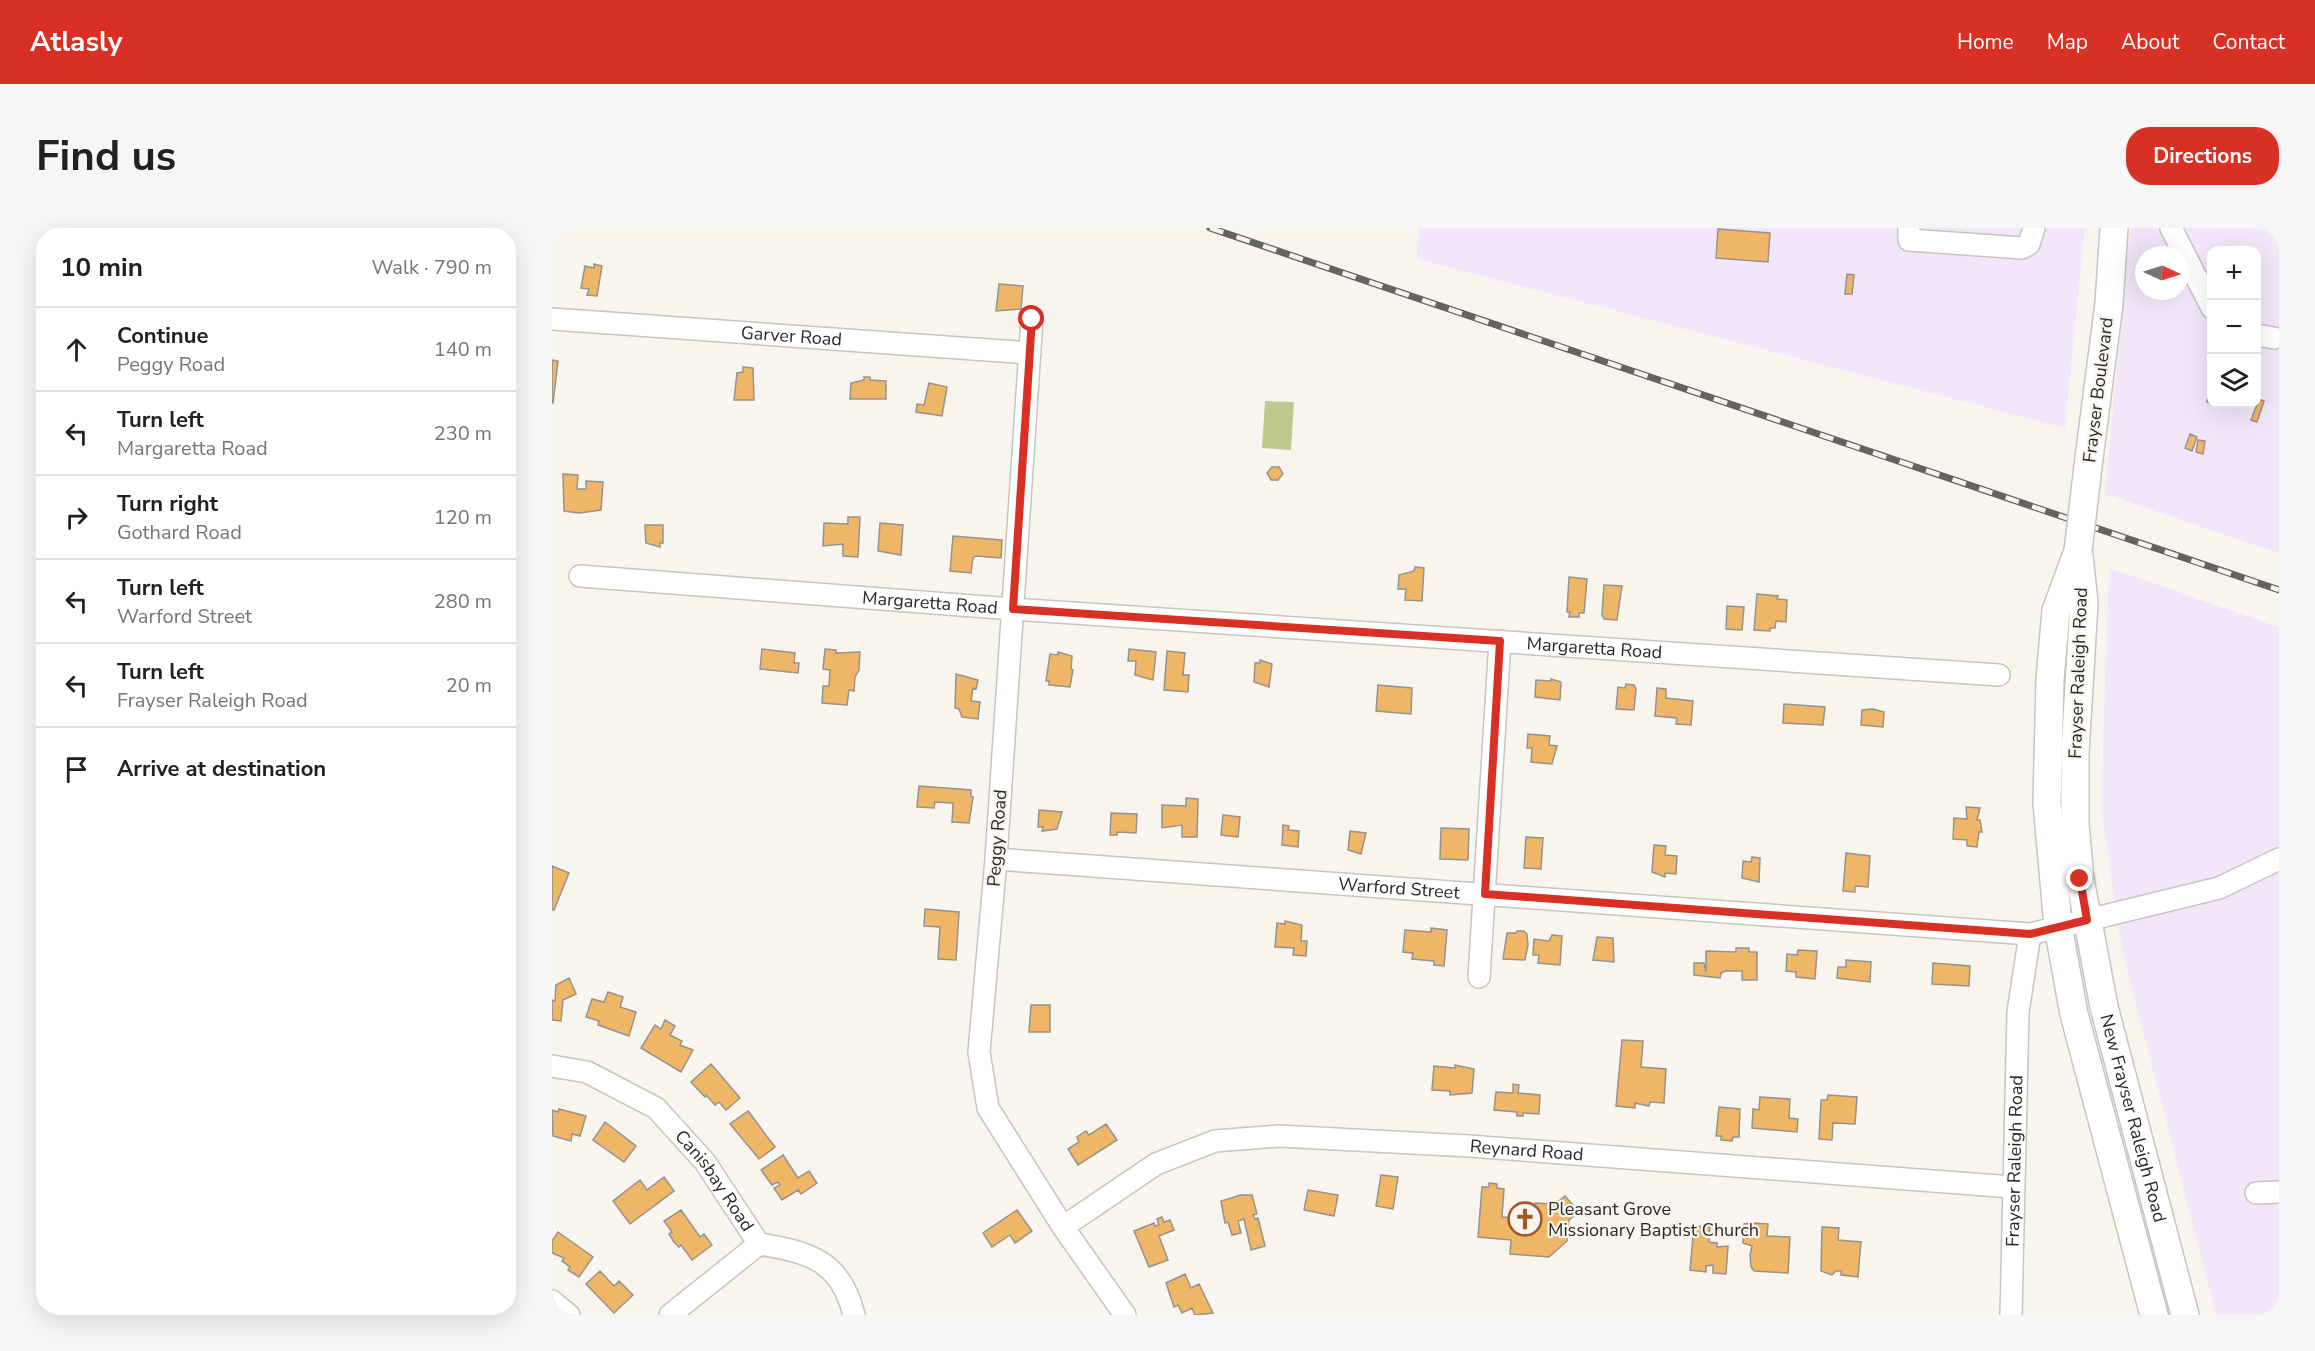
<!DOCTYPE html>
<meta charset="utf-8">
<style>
body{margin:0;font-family:"Nunito Sans",sans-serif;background:#f6f6f6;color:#202124}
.controls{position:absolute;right:18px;top:18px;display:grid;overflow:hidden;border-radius:12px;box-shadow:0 6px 24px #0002}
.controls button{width:54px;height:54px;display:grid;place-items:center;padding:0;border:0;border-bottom:2px solid #e0e0e0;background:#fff;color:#202124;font:30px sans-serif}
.compass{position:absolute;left:1583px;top:18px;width:54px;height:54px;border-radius:50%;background:#fff;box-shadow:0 6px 24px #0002;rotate:94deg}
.stop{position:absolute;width:18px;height:18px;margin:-14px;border:4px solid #d93025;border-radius:50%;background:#fff}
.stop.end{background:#d93025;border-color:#fff;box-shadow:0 2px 6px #0008}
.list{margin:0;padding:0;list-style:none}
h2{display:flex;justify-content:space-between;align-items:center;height:78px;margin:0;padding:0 24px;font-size:26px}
h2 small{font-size:20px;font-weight:400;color:#757577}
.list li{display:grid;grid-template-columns:39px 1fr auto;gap:18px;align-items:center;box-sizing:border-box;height:84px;padding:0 24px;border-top:2px solid #e0e0e0}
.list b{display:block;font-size:22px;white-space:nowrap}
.list p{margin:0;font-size:20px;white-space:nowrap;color:#757577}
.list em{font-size:20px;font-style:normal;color:#757577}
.icon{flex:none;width:33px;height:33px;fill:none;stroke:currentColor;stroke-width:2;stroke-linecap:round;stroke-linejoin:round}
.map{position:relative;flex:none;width:1727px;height:1087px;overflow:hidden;border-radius:24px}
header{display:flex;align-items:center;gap:36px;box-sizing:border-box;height:84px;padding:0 30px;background:#d93025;color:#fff}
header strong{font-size:28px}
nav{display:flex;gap:33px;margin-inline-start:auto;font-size:21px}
.intro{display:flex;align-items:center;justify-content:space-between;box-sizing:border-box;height:144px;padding:0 36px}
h1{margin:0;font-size:42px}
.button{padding:15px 27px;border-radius:24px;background:#d93025;color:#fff;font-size:21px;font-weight:700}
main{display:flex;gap:36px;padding:0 36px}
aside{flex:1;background:#fff;border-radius:24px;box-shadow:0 6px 24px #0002}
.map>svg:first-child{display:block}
.industrial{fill:#f3e6fa;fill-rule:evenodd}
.green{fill:#c0c98d}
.building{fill:#eeb666;stroke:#96928d;stroke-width:1.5}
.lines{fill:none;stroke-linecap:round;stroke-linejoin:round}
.minor-casing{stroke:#c8c5bf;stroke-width:24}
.major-casing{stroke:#c8c5bf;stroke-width:30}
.minor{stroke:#fff;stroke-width:21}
.major{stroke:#fff;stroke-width:27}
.rail-casing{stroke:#656360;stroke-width:7}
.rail{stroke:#f8f5ef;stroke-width:4.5;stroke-dasharray:14;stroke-linecap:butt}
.major-bridge-casing{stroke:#c8c5bf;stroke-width:30;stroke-linecap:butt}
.major-bridge{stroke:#fff;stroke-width:27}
.route{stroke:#d93025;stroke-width:8}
.labels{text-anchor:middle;stroke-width:4.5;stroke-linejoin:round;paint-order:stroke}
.street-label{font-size:18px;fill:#292826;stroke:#f8f5ef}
.poi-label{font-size:18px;fill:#292826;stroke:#f8f5ef;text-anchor:start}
</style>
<header>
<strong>Atlasly</strong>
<nav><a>Home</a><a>Map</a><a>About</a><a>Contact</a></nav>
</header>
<div class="intro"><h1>Find us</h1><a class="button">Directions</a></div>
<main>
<aside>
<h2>10 min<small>Walk · 790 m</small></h2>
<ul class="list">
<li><svg class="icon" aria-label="ahead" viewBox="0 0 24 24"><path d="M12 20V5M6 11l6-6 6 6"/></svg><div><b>Continue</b><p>Peggy Road</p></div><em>140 m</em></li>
<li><svg class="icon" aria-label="left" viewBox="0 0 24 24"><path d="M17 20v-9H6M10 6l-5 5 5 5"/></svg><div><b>Turn left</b><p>Margaretta Road</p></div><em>230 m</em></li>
<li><svg class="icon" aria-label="right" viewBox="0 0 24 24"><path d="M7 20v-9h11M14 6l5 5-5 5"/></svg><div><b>Turn right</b><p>Gothard Road</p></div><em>120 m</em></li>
<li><svg class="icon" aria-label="left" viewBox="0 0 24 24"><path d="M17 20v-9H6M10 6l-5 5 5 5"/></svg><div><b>Turn left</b><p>Warford Street</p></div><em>280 m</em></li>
<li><svg class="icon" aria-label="left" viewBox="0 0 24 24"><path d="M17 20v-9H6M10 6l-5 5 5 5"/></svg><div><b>Turn left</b><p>Frayser Raleigh Road</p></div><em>20 m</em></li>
<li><svg class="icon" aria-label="arrive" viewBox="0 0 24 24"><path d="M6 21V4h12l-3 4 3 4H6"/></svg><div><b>Arrive at destination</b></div></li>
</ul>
</aside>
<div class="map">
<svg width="1727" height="1087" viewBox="0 0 1727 1087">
<rect width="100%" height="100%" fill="#f8f5ef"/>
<path class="industrial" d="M867,0h666l-20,200 -648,-169z
M1578,0h149v325l-174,-59zM1660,22h44v154h-44zM1592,27h36v36h-36z
M1557,340l170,59v688h-63l-94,-365 -21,-145z"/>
<path class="green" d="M713,173l29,1 -3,48 -29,-2z"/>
<path class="building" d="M1166,1l52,4 -2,29 -52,-4z
M42,36l8,2 -5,30 -10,-1 2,-6 -8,-1 4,-22 9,2z
M1295,46l7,1 -2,19h-7z
M447,56l24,2 -2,23 -25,2z
M0,132l6,1 -5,42h-1z
M191,139l10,1 1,32h-20l3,-27 6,-1z
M312,149h6v3l16,1v18h-36l1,-16 13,-3z
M1659,149h1v26l-5,-1z
M377,155l18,4 -5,29 -26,-4 1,-8 7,1z
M1707,171l5,2 -7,21 -6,-2z
M1638,206l7,3 -5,14 -7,-3z
M1646,212l7,1 -2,13 -7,-2z
M720,239h7l4,7 -5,6h-7l-4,-7z
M11,246l15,1 -1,14h9v-8l17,1 -2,28 -22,3 -15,-2z
M296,289h12l-2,40 -15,-1v-12l-20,2 1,-23 24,1z
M328,295l23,2 -2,30 -23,-4z
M93,297h18v18h-3v4l-14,-4z
M401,308l49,4 -1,18 -25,-2 -3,2 -2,15 -21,-2z
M863,339l9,1 -2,33 -17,-1 1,-11h-8l1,-14 15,-4z
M1017,349l18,2 -3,34h-5v4h-10l1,-5h-3z
M1052,357l18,1 -5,34 -13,-1 -2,-4z
M1205,366l21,2 -1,3 10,1 -1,22 -10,-1 -1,7h-5v3l-16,-1z
M1175,378l17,1 -2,23 -16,-1z
M210,421l33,4 -1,10h5l-1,10 -38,-4z
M273,421l11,1v3l24,-1 -1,18 -4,7 -1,14 -5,-1 -2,15 -25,-2 1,-17h6l1,-16 -7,-1z
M577,421l27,3 -3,28 -18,-5 1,-14h-8z
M615,423l18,2 -2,22h6l-1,17 -24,-2z
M506,424l14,4 -1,13 2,1 -3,17 -21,-2v-4h-3l4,-27 8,1z
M708,432l12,4 -3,23 -15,-5 1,-19h5z
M404,446l22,6 -2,9 -3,-1 -2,13 9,1 -2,17 -16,-2 -3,-8 -4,-1z
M999,451l10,3 -1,18 -25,-3 1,-17 15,1z
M1074,456l8,1 2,4 -2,21 -18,-1 2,-22 7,1z
M826,457l34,3 -1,26 -35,-3z
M1105,460l9,1v9l27,3 -2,24 -15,-1 1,-6 -22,-2z
M1232,476l41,3 -2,18 -40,-2z
M1321,481l11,3 -1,15 -22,-2 1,-15z
M976,506l22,2 -1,9 8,1 -5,18 -21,-2 1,-14h-5z
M367,558l52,4v7h2l-4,26 -17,-1 1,-19 -18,-1 -1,6 -17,-1z
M634,570l12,1 -1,38h-15v-12l-20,3v-23l24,1z
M1414,579l14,1 -3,12h3l2,12h-3l-2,15 -10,-1v-6l-14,-1 1,-21 13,1z
M487,582l23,2 -5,17 -15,2 1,-4h-5z
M559,585l26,1 -1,19 -19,-1v3h-7z
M671,587l17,2 -2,20 -17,-2z
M731,597l6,1 -1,4 11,1 -1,16 -16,-2z
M889,600l28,1 -1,31 -28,-1z
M798,603l16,2 -5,21 -13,-4z
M974,609l17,1 -2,31 -17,-1z
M1102,617l12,1 -1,9 12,1 -1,18 -11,-1v4l-13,-5z
M1294,625l24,3 -2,31 -13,-1v6l-12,-1z
M1200,629l8,1 -1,24 -17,-4 1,-17 8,1z
M0,638l17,7 -15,37h-2z
M373,681l34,3 -3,48 -18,-1 2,-32 -16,-1z
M733,693l17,4 -1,16h6l-1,15 -13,-1 1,-7 -19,-1 2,-24 8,1z
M879,700l16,2 -3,36 -10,-1v-4l-22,-2 1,-6 -10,-1 2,-22 26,2z
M965,703h7l3,3 1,11 -3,15 -22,-1 4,-26h9z
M1000,707l10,1 -2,29 -22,-2 1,-8h-6l1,-16 15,2z
M1045,709l16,1 1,24 -21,-2z
M1184,720h13v4h8v28h-15v-9h-17l-4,2 -1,5 -26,-3v-12h10l2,9v-21l30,1z
M1246,722l19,1 -2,28 -19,-2v-5l-10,-1 1,-17 10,1z
M1294,732l25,2 -1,20 -33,-4 1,-11h8z
M1381,735l37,3 -1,20 -37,-2z
M17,750l7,16 -13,6 -2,21 -9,-1v-20l3,1 1,-16z
M56,764l15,5 -3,10 16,5 -7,24 -31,-11 1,-4 -13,-4 6,-18 12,3z
M479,777h19v27h-21z
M113,792l10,6 -5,9 12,6 -2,4 13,5 -12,22 -40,-24 14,-23 6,4z
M1070,812l21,1 -2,26 25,2 -2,34 -14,-1 -1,4 -14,-3v5l-19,-2z
M159,836l29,34 -14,12 -7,-8 -4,3 -9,-10 -1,2 -14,-15z
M903,837l19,4 -2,24 -22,2v-4l-18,-1 2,-24 21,2z
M961,856l6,1 -1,8 22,2 -1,19 -16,-1v3h-6v-4l-23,-2 2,-18 17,1z
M1276,867l29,2 -2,27 -22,-1 -1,17 -13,-1 2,-39h6z
M1208,869l30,2 -1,19 9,1 -1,13 -45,-4 1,-19 6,1z
M1167,879l21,2 -1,28h-6l-1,4 -11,-1v-4h-5z
M7,881l27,7 -6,20 -8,-2 -1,7 -18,-5 -1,-26 6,2z
M196,883l27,36 -16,12 -29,-35z
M53,894l31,24 -12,16 -31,-22z
M554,896l11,16 -39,25 -10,-16 11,-7 -2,-5 9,-6 3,4z
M231,927l15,23 11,-7 8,12 -16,11 -3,-4 -16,10 -8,-12 6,-3 -2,-3 -6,3 -11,-15z
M829,947l17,2 -5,32 -17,-3z
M112,949l10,14 -44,33 -17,-23 27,-21 7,10z
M937,955l8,1v4l7,1 -2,28 15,1 18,-15 20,1 10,-8 14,16 -10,8 -2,21 -18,16 -39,-3 1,-14 -33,-3 4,-50h7z
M756,962l30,5 -4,21 -30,-6z
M689,967h11l5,19 -4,1 2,4 3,-1 7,28 -14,4 -7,-31 -6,2 3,12 -9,2 -4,-13 -3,1 -4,-22z
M129,982l19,27 4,-3 8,11 -20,15 -11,-15 -2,2 -5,-5 -5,-8 3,-2 -8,-11z
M465,982l15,21 -17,12 -5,-8 -18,12 -9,-14z
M610,989l2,5 6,-2 4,10 -15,6 9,24 -19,7 -15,-36 20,-8 1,3 4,-1 -2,-6z
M1200,995l16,1 -1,12 23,1 -2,36 -34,-2 -3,-4 -1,-12 2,-9 -9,-3 1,-19z
M1142,998l16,1 -1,15 8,1v4l11,-1 -2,28 -13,-1v-8l-7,1v6l-16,-2z
M1270,999l17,1 -1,12 23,2 -3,35 -17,-2v-4h-5l-4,4 -11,-4z
M6,1004l35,25 -14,20 -11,-7 2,-3 -8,-6 2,-3 -12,-5v-12z
M48,1043l14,15 5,-5 14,14 -19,18 -28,-29z
M633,1046l6,14 8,-4 14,29 -18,2 -3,-7 -10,5 -4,-8 -4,2 -8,-24z"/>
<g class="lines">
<g class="minor-casing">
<g id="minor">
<path d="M1357,0v12l113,8 7,-4 5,-16"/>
<path d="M1619,0l41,80"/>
<path id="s1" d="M0,91l478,34"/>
<path d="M480,91l-36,540 -17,193 9,56 75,119 62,88"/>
<path d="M1704,107l18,3"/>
<path id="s2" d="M28,348l433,33 986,66"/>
<path id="s3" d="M444,631l1034,75 189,-46 60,-29"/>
<path d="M927,749l21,-336"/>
<path id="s4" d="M0,838l35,6 69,36 49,54 54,82c51,8 82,17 95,71"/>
<path d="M1704,965l23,-1"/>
<path id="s5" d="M511,999l93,-63 59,-23 64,-5 190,10 543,41"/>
<path d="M0,1073l17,14"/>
<path d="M118,1087l89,-71"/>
<path id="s6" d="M1459,1087l7,-303 12,-78"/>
</g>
</g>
<g class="major-casing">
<g id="major">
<path d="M1537,230l20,-154 5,-76"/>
<path d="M1526,323l-22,60 -6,68 -3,124 11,123 16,88 80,301"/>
<path id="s7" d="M1527,327l5,48 -9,150v72l5,54 24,128 81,308"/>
</g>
</g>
<use href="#minor" class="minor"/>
<use href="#major" class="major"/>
<g class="rail-casing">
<path id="rail" d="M658,0l1069,362"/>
</g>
<use href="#rail" class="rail"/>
<g class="major-bridge-casing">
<path id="major-bridge" d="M1526,323l11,-93"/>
</g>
<use href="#major-bridge" class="major-bridge"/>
</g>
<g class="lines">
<path class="route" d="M480,91l-19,290 487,32 -15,253 545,40 57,-14 -7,-41"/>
</g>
<defs>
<g id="church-ring" transform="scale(1.725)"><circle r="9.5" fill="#f8f5ef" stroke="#9e5b2a" stroke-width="1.5"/><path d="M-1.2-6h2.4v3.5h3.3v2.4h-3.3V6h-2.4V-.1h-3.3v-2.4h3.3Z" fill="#9e5b2a"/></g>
</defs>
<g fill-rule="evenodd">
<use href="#church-ring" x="973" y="991"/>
</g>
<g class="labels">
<g class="street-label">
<text dy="6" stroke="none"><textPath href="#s1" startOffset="240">Garver Road</textPath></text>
<text transform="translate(1546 162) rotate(-83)" y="6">Frayser Boulevard</text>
<text dy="6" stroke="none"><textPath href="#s2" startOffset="351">Margaretta Road</textPath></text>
<text dy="6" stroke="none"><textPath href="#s2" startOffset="1017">Margaretta Road</textPath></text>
<text transform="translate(1526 445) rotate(-88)" y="6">Frayser Raleigh Road</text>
<text transform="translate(445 610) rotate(-86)" y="6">Peggy Road</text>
<text dy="6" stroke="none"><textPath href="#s3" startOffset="404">Warford Street</textPath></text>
<text dy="6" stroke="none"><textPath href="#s7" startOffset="570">New Frayser Raleigh Road</textPath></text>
<text dy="6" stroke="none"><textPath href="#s5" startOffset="488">Reynard Road</textPath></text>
<text dy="6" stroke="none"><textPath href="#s6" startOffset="154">Frayser Raleigh Road</textPath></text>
<text dy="6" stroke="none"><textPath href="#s4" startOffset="207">Canisbay Road</textPath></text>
</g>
<g class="poi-label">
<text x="996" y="987">Pleasant Grove<tspan x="996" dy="21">Missionary Baptist Church</tspan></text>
</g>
</g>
</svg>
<div class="controls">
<button>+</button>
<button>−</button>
<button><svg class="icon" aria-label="layers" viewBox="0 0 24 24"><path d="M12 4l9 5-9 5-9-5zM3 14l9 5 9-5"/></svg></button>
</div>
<svg class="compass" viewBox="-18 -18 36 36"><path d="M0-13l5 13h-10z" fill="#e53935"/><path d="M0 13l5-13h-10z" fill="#757577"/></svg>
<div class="stop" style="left:480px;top:91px"></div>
<div class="stop end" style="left:1528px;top:651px"></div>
</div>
</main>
